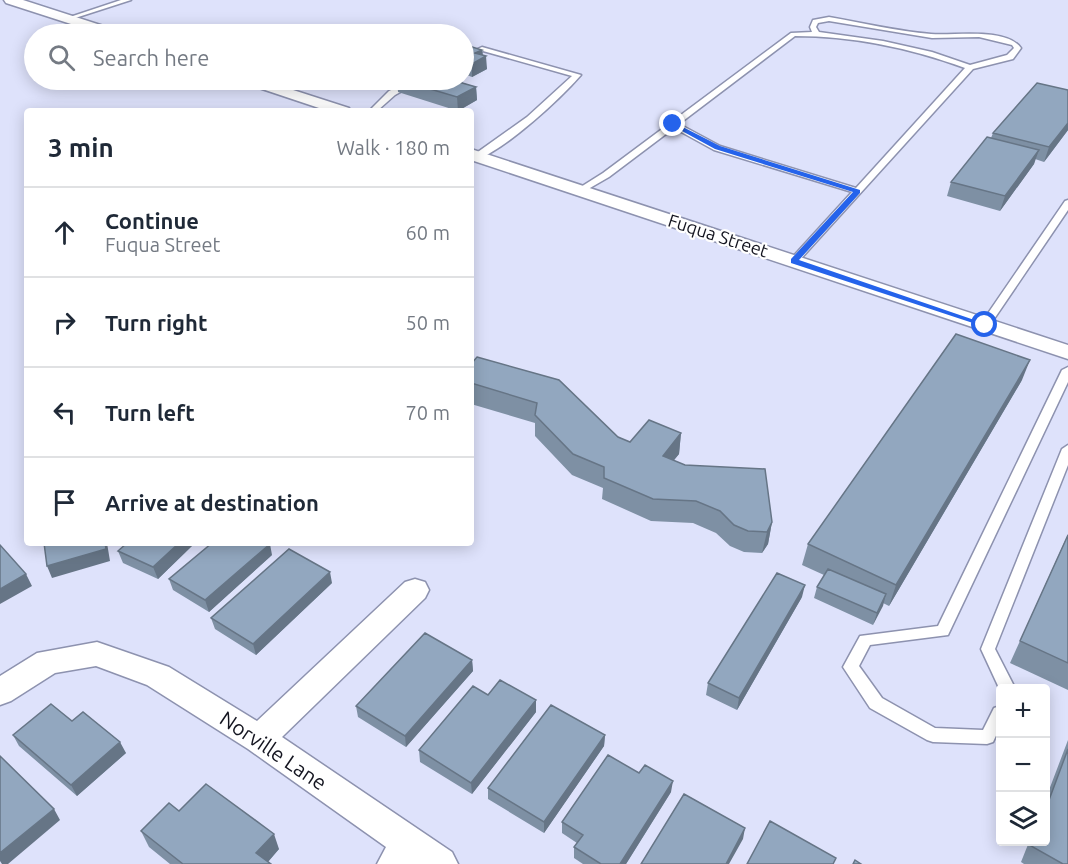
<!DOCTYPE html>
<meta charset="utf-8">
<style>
body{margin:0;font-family:Ubuntu,sans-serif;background:#f2f2f3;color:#1f2937}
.controls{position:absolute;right:18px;bottom:18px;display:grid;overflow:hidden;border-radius:6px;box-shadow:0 3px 15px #0003}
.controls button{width:54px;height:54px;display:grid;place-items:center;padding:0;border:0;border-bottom:2px solid #e0e1e3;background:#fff;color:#1f2937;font:30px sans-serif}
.stop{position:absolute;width:18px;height:18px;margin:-14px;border:4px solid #2563eb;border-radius:50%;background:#fff}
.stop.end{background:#2563eb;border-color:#fff;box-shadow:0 2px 6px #0008}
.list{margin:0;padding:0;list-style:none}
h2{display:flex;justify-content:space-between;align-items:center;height:78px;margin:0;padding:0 24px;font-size:26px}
h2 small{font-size:20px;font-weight:400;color:#747a83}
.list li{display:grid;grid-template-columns:39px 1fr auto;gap:18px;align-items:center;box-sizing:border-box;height:90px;padding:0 24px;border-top:2px solid #e0e1e3}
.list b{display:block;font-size:22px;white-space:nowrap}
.list p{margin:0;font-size:20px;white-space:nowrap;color:#747a83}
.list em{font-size:20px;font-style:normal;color:#747a83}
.icon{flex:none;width:33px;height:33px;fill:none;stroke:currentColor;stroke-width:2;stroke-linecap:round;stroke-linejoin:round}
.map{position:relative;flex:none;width:1068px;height:864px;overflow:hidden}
.search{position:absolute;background:#fff;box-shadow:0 3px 15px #0003;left:24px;top:24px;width:450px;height:66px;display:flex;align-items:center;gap:15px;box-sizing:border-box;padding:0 21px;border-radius:33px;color:#747a83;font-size:22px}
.panel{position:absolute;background:#fff;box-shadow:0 3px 15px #0003;left:24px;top:108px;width:450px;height:438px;border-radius:6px}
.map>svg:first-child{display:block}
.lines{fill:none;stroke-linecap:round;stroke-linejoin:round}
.lane-casing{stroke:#8d92af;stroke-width:3}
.street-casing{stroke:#8d92af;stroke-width:3}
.lane{fill:#fff;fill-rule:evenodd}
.street{fill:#fff;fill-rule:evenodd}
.wall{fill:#7e90a4}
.shaded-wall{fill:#667586}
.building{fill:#92a7bf;stroke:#667586;stroke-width:1.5}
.route{fill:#2563eb}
.labels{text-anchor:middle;stroke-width:4.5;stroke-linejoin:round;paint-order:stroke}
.street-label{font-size:18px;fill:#13141f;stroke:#fff}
.near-street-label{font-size:21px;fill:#13141f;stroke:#fff}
</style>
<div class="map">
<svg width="1068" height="864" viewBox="0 0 1068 864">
<rect width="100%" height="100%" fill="#dee2fb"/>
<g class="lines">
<g class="lane-casing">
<path id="lane" d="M121,0h10l-62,20 -5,-1z
M829,17c34,6 68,14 102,17 24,2 75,-7 90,14l-8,11 -40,10 -176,194h-6l-2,-2 63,-69 -138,-42 -40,-22 -65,49 -26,15 -3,1 -4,-3 27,-17 188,-140 21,-1 -2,-5 3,-7zM829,21l103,17 47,-1 33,8 2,3 -7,7 -37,10 -38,-13 -49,-11 -64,-9 -3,-5 2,-4zM795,36c58,0 115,12 170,32l-109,120 -136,-42 -41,-22z
M482,47l99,28c-21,24 -74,73 -103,84l-4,-3 1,-2 52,-37 45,-41 -89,-25 -19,8v-4z
M413,80h9l-27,15 -18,16h-8l20,-20z
M1068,200v10l-78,115 -1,2h-8l-1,-2 85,-124z
M1068,367v15l-120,253 -78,10 -11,21 23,32 53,30 48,2 11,-22 6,-2v21l-7,15 -6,2 -54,-2 -6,-2 -57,-32 -27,-41 17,-31 78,-10 124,-256z
M1068,445v20l-73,184 20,39h-15v2l-19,-41 81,-200z"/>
</g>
<g class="street-casing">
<path id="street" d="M4,0h19l96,31 2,3h-19l-96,-31z
M242,80h20l87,28 2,3h-23l-84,-28z
M471,149l597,196v14l-597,-199z
M415,579l10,3 4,8 -4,8 -143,139 170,115 6,12h-81l9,-17 -138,-98 -101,-64 -51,-19 -41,7 -44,28 -11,4v-29l37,-23 60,-11 72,25 88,54 148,-139z"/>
</g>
<use href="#lane" class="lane"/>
<use href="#street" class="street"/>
</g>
<path class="wall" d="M464,48l18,2 1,5 4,14 -15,8 -8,-3z
M397,80h57l22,7 1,13 -19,11 -60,-19z
M1068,90v40l-24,32 -9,-3 -1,5 -34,47 -53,-15 4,-14 40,-44 2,-5z
M471,364l147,73 12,5 51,-9 -2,21 -5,6 98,62 -4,22 -6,9 -18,-1 -14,-6 -14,-13 -23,-10 -42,-2 -49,-22 1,-11 -31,-13 -37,-39v-13l-64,-19z
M1022,380l-133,226 -6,-3 -10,22 -59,-27 3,-11 7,-12 -22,-10 6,-21z
M1068,534v156l-58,-27z
M195,543l-37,36 -35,-16 -5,-12z
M272,555l-63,57 -36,-22 -4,-11z
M332,583l-76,72 -41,-26 -4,-11z
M802,597l-65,113 -31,-15 2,-12z
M472,660l1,11 -67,76 -48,-30 -2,-11z
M488,695l48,5v12l-64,82 -52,-32 -1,-12z
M72,721l54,32 -49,43 -58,-50 -6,-11z
M605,735l-1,11 -60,87 -56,-34v-11z
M1068,740v124h-44l-3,-2 8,-20h17v-44z
M671,792l-45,72h-43l-9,-6v-11l3,-4 -15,-10v-11z
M179,811l100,38 -11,13 3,2h-101l-21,-17 -8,-16z"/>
<path class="shaded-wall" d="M482,50l1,8 3,-2 1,13 -15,8v-13l3,-11z
M476,87l1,13 -19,11 -1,-14z
M1068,123v7l-24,32 5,-15z
M1039,150l-5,14 -34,47 5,-15z
M1030,360l-8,20 -133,226 7,-21z
M681,433l-2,21 -19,23 3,-21z
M772,522l-4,22 -6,9 5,-21z
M105,543h2l3,18 -58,17 -5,-12z
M179,543h16l-37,36 -5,-12z
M270,544l2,11 -63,57 -4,-12z
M330,572l2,11 -76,72 -3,-11z
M26,574l6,12 -32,18v-15z
M805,585l-3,12 -65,113 2,-12z
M886,594l-3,12 -10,19 4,-12z
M472,660l1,11 -67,76 -1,-11z
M536,700v12l-64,82 -1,-11z
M605,735l-1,11 -60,87v-11z
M120,742l6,11 -49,43 -6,-11z
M673,781l-2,11 -45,72h-6z
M54,809l6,11 -52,44h-6l-2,-3v-8z
M745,828l-2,11 -14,25h-3z
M274,834l5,15 -13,15 -10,-11z"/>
<path class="building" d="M273,28l21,6h-37z
M469,46l13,4 -7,3 11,3 -14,8 -8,-2v-14z
M400,80h52l24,7 -19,10z
M1037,83l31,7v33l-19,24 -56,-14z
M987,137l52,13 -34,46 -54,-14z
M956,334l74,26 -134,225 -88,-41z
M477,357l82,23 59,57 12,5 19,-22 32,13 -18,23 22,9 80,4 7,53 -5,10 -19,-1 -14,-6 -14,-14 -24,-10 -43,-2 -49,-21v-11l-31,-13 -38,-39 2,-12 -66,-20v-19z
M1068,535v128l-48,-22z
M44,543h61l1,6 -59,17z
M127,543h52l-26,24 -35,-16z
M212,543h56l2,1 -65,56 -36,-21z
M0,545l26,29 -26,15z
M289,549l41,23 -77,72 -42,-26z
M828,569l58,25 -9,19 -60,-26z
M777,573l28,12 -66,113 -31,-15z
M425,633l47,27 -67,76 -49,-30z
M500,680l36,20 -65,83 -52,-33 54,-64 15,9z
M51,704l21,17 11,-9 37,30 -49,43 -58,-50z
M551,705l54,30 -61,87 -56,-34z
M1068,749v115h-5l-32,-18 1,-4h14v-34z
M608,755l31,18 6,-8 28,16 -53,83h-19l-27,-17 9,-12 -21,-13z
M0,756l54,53 -54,44z
M206,784l68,50 -18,19 15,11h-88l-42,-33 28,-28 10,8z
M684,794l61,34 -19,36h-85z
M770,821l66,37 -3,6h-86z
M855,860l6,4h-8z"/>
<path class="route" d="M673,122l47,24 140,44v3l-61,67 190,65 -7,1 -191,-63v-4l62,-67 -138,-43 -44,-24z"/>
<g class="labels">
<g class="street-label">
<text transform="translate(718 236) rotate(18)" y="6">Fuqua Street</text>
</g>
<g class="near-street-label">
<text transform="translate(273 751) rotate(34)" y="7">Norville Lane</text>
</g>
</g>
</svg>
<div class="controls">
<button>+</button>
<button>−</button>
<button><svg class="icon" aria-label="layers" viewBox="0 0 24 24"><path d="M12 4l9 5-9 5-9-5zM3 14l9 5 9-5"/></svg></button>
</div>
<div class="stop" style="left:985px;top:325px"></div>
<div class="stop end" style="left:673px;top:124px"></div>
<div class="search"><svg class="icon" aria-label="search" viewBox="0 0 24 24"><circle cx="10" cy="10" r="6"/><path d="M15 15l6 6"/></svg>Search here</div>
<section class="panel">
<h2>3 min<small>Walk · 180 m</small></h2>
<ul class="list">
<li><svg class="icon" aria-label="ahead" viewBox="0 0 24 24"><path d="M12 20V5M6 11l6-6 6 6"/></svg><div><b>Continue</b><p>Fuqua Street</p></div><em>60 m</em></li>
<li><svg class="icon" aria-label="right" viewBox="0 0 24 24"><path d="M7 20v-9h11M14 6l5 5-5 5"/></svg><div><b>Turn right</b></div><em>50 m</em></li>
<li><svg class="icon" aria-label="left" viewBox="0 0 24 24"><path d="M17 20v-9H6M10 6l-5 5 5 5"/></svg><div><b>Turn left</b></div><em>70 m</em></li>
<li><svg class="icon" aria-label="arrive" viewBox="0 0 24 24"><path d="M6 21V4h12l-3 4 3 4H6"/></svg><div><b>Arrive at destination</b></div></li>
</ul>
</section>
</div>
